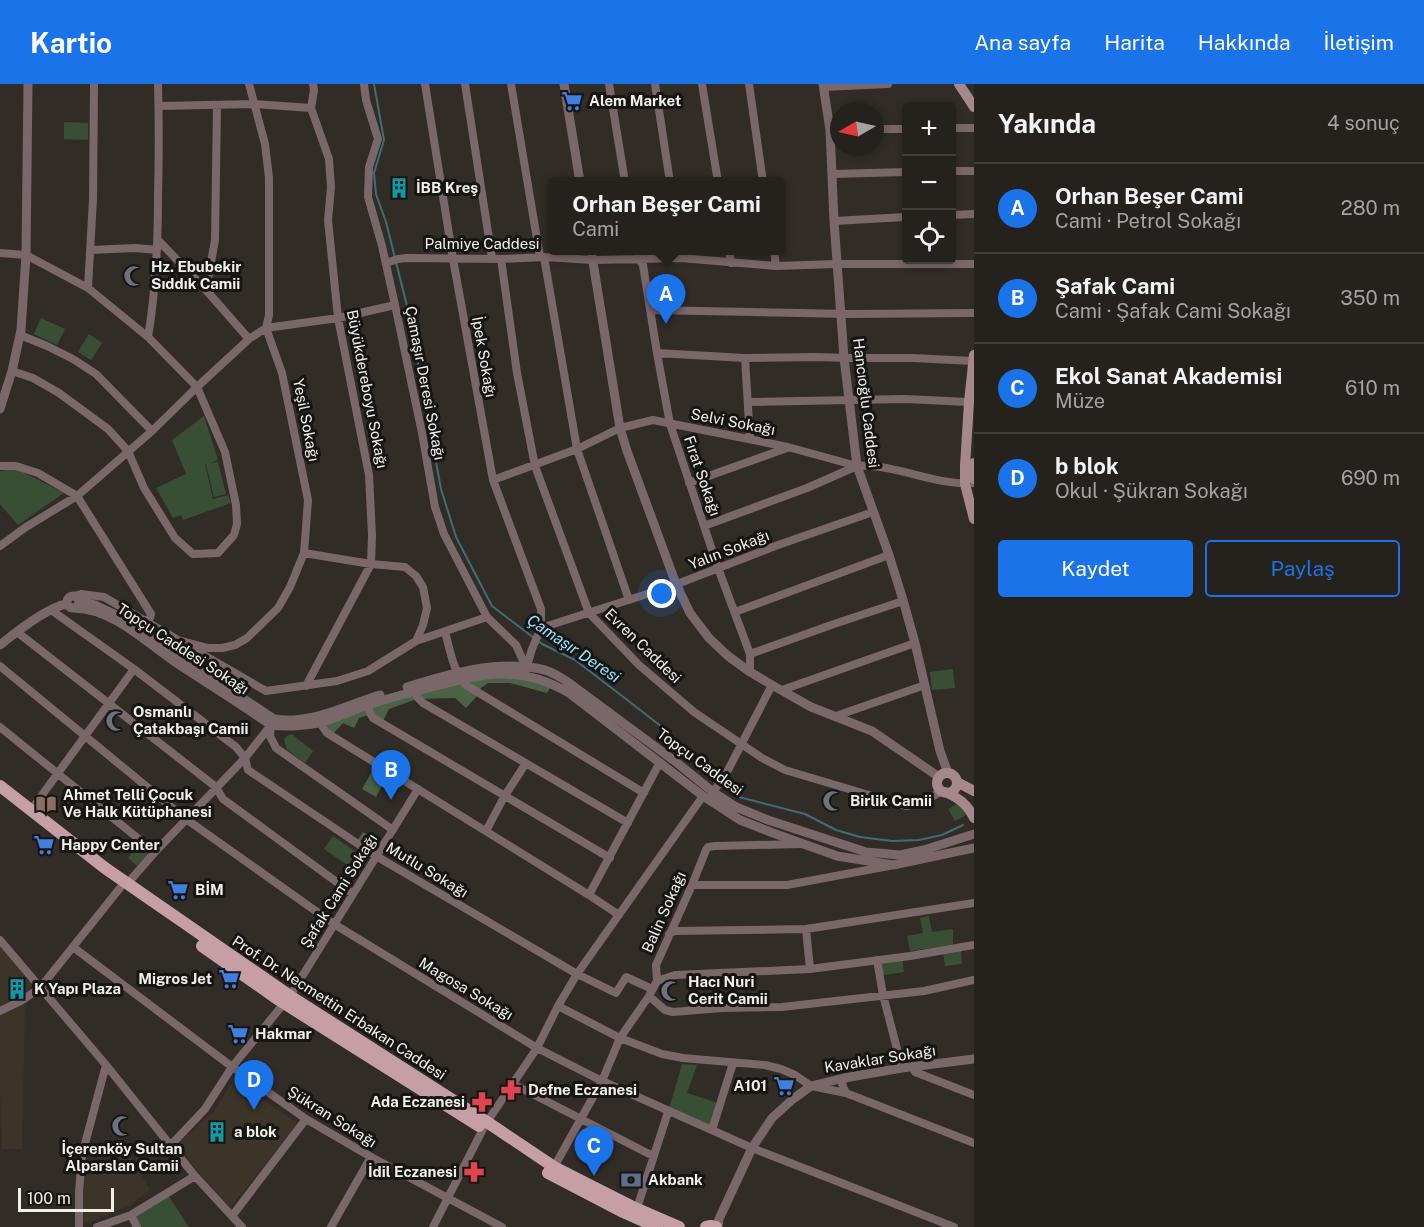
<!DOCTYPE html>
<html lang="tr">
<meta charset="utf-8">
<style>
body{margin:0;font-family:"Public Sans",sans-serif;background:#2d2925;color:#f1f3f6}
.controls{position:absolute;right:18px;top:18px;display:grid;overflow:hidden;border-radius:6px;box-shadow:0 3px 9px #0003}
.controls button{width:54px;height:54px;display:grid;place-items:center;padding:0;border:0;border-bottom:2px solid #423e3b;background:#25211c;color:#f1f3f6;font:30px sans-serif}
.compass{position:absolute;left:830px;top:18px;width:54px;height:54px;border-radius:50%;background:#25211c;box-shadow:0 3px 9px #0003;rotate:261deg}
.scale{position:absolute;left:18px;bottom:15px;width:96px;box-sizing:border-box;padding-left:6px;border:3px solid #f3f0ec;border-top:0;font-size:16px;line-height:21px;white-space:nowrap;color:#f3f0ec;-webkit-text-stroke:4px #171513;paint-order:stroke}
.you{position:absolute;left:662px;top:510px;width:21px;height:21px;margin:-15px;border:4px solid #fff;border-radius:50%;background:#1a73e8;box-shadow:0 0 0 9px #1a73e833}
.badge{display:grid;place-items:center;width:39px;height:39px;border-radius:50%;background:#1a73e8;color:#fff;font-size:20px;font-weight:700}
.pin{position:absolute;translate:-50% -50px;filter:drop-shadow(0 2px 3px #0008)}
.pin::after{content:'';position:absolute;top:32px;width:21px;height:18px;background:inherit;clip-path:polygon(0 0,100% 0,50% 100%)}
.popup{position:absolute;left:548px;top:93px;width:237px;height:78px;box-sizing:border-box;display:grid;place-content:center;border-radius:6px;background:#25211c;filter:drop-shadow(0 2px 4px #0005);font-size:20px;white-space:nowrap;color:#a3a3a3}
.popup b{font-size:22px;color:#f1f3f6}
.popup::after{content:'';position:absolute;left:50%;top:100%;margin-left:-12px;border:12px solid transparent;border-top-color:#25211c}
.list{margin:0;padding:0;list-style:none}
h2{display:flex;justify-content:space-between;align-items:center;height:78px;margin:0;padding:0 24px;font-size:26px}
h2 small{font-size:20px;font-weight:400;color:#a3a3a3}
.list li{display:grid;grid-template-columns:39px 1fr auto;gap:18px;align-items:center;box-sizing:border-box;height:90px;padding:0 24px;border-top:2px solid #423e3b}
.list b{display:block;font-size:22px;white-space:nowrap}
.list p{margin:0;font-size:20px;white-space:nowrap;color:#a3a3a3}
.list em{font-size:20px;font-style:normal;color:#a3a3a3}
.actions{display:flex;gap:12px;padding:18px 24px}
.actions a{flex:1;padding:14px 0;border:2px solid #1a73e8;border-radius:6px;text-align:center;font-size:21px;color:#1a73e8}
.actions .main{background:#1a73e8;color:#fff}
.icon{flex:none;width:33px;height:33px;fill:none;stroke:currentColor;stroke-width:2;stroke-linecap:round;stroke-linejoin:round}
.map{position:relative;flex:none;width:974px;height:1143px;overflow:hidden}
header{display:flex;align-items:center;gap:36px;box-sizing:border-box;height:84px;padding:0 30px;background:#1a73e8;color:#fff}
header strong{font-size:28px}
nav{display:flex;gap:33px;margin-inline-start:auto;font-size:21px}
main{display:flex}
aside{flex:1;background:#25211c}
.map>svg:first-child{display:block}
.built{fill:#3d3429}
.green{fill:#384f35}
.forest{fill:#4a6346}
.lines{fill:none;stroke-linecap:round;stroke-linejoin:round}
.stream{stroke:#3f6c7b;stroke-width:2}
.minor{stroke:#7a676a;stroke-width:8}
.tertiary{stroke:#7a676a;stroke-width:9}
.secondary{stroke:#a5878c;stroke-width:10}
.primary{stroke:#c69fa6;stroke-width:12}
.labels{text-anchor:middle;stroke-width:6;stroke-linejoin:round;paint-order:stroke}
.poi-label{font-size:15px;font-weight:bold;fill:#f3f0ec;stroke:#171513;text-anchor:start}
.street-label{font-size:15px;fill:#f3f0ec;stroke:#171513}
.water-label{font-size:16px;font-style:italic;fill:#95e3fe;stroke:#171513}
</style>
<header>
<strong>Kartio</strong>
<nav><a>Ana sayfa</a><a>Harita</a><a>Hakkında</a><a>İletişim</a></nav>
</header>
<main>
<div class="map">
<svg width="974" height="1143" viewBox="0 0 974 1143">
<rect width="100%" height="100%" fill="#312c26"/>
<path class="built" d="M0,859l33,38 -8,26 -3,142h-20l-2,-62z
M234,996l64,43 -68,85 -54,-62 36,-33z
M126,1067l24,39 -21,16 -41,17 -6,-3v-45z"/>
<path class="green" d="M64,38l24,1v17l-24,-1z
M41,234l24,11 -8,16 -23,-11z
M89,250l13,9 -11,17 -13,-8z
M204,332l14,44 -8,3 8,-1 8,32 -12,3 -8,-33h-1l8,35 15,-4 3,8 -48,17 -2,-5 -8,3 -17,-30 30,-14 -14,-34z
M17,385l47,24 -46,32 -18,-21v-33z
M953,585l2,19 -23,2 -2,-18z
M292,650l21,17 -8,12 -18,-13 -3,-11 3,-3z
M959,719l7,12 -11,6 -7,-12z
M333,752l26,18 -9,13 -26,-18z
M141,758l9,9 -13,15 -9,-8z
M929,832l3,16 21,-3v16l-43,6 -3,-15 16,-3 -3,-15z
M961,866l1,14 -17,2 -2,-13z
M902,873l2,15 -26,4 -1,-16z
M682,980l15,1 -10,28 31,10 -7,23 -42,-17z
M168,1111l21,32h-48l-6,-10z"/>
<path class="forest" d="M514,593l24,5 12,6 -3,5 -37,-10h-22l-14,10 3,3 -11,12 -11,-10 -38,1 -28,10 -6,12 -11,-7 -13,4 -5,10 -11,-5 -9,10 -6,-2 -5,-7 43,-16 94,-26z
M374,684l13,8 -11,21 -14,-8z
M363,748l18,12 -6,9 -18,-12z"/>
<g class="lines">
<path class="stream" d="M374,0l10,56 -10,33 2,21 10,28 23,92 32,175 15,48 36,69 50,38 33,16 51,39 36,28 19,22 58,48 66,17 31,16 24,7 32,4 27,-1 23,-5 21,-10"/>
<path class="minor" d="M364,0l2,16 12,39 -9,28 -1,30 14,49 13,59 27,128 13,74 9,27 43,83 29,28 10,22
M425,0l28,175 40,221 48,129v19l-9,21 -6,20
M465,0l27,174
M511,0l29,173
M609,0l16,98
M655,0l15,98
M702,0l16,98
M749,0l14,98
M824,3l64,-3
M159,22l95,-2 57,4
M952,44h22
M875,45h31
M952,87h22
M832,90l74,-2
M952,131l22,-1
M834,137l72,-4
M158,156l48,50 43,49
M90,166l46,-2 21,2
M637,166l1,8 5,7 14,88 13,71 48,144 32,86v18
M729,166l2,13
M774,166l2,16
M0,169l26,2 62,33 60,49 49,50 52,-48 17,-11 72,-10 57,-13
M544,173l33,192 52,151
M501,175l16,114 18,93 54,147 50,52 55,47 68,46 23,12 121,36 15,-3 21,-12
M386,179l12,-4 9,-1 94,1 43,-2 49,3 88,-2 95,8 61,-2h137
M88,204l5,-89 1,-115
M206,206l9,-50 2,-135
M650,226l198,4 126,-1
M20,251l27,11 26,13 23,15 56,57
M148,253c8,-47 10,-94 10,-142 1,-37 1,-74 0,-111
M657,269l88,5 70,-1 36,1h61l61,3
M745,274l5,81
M748,318l156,-3 65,3
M0,382h16l22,7 39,23 74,118 -1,4 -4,3
M493,396l84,-31 43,-21 33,-8 135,27 69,19c8,-1 15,0 23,1 30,4 65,19 94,16
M689,399l98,-35
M704,442l103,-38 50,-22
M0,462l26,-19 51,-31 75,-65 45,-44 28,65 11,53 1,19 -3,11 -16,18 -25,1 -18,-16 -31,-50 -16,-37 -20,-22 -49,-36 -26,-15 -21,-7
M304,469l67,11 34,3 11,9 7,11 4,21 -4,17 -7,16
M74,512l7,-2 23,3 74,43 30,8h14l13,-3 12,-7 31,-30 12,-21 14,-34 4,-53 -26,-127 -16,-45 3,-13v-137l-4,-34 -16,-60
M51,526l83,59 102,78 9,11 3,12 128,86 201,118 39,19 10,-16 26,12
M735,528l154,-57
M541,544l131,-42 106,-41 95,-33
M17,548l199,155 7,12 130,95
M445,548c5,17 8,40 21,53l178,108
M188,562l78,45 71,-10 31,-10 48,-30 71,-24
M750,570l84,-30 66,-22 3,-2
M0,582l186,153 148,105 203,124 65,33 150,67 202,79
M306,602l65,-122 1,-29 -3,-60 -31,-157 -10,-98 3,-33 -2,-28 -18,-51 3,-18 -1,-6
M413,603l4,10 6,6 205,120
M782,606l133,-47
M366,618l4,11 3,5 237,140
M836,632l89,-31
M319,634l1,5 7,10 262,162 30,20
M271,641l-1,11 6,12 117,82
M0,643l155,125
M713,708l13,-18 46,-89
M31,726l103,-141
M486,747l18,-34 22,-34
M127,800l28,-32 90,-94 26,-33 3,-5
M692,801h95l102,-19
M589,811l71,-133
M806,845l4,40
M669,850l6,-3 131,-2 168,-26
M0,856l106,125 89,111 47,51
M73,863l154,116 79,56 67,39 129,69
M877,876l6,35 19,73
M657,897l18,-6 135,-6 100,-13 64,-11
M649,912l16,14 8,2 49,-4 60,-1 142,-16 50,-11
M558,922l62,32 42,16 21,4 82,7 16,4 14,6 16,11 35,7 -4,-9 2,-6
M0,927l21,-10 19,-13 80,-100
M913,983l2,5 59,23
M513,1000l140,72
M846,1009l128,50
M487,1038l50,-74 21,-42 19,-32 126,-178
M712,1046l21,-67
M170,1062l35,-37 27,-42 58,-71 128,-207
M554,1083l48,-86 18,-43 29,-42 8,-15 -1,-16 36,-80 14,-35 2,-3 7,-1 87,-2
M635,1124l3,-3 30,-93
M131,1131l6,12
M232,1132l74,-97
M79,1143v-35l3,-37 24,-90
M97,1143l34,-12 64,-39
M331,1143l40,-70
M433,1143l50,-98"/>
<path class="tertiary" d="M564,0l16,98
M823,0l7,46 4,91 10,137 13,108 32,89 14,45 12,43 25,108 8,22
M591,166l29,178 7,23 49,133 14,29 19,25 19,18 22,16 22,13 39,22 61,24 67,46
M0,325l12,-38 9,-41 5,-75 2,-171
M67 518a6 6 0 1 1 12 0a6 6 0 1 1-12 0Z
M79,516l16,5 34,16 47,33 98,65c37,6 72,-14 106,-24
M74,524c40,1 70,33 101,54 32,21 64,41 96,63 14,2 37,1 51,-3 14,-4 29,-11 43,-16 23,-8 47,-14 71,-20 50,-13 86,-21 133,7l134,103 37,24 33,13 64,23 56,9 81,-17
M0,561c16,-13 47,-37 66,-41
M407,603c44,-14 92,-28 138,-17 9,3 17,8 24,13l107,79 37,30 23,15 32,13 98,32 34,3 24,-5 50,-16
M718,1143l1,-8 33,-71 20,-30 21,-19 18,-13 33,-8 58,-10 72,-9"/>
<path class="secondary" d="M959,0l15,23
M974,271l-5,47 -4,64v18l9,35
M974,379v16
M937 699a10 10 0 1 1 20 0a10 10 0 1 1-20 0Z
M957,698l17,9
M945,708c14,6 22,12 29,26"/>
<path class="primary" d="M0,702l105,82 185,128 197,126 67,45 81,41 44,19
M202,862l77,54 200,126
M548,1089l73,38 36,16
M706,1143l5,-1 5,1"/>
</g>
<defs>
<g id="supermarket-bare" transform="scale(1.62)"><path d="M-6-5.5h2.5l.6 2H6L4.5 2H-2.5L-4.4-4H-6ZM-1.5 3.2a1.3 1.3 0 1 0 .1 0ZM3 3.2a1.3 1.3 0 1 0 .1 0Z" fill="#3f7fe0" stroke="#171513" stroke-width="2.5" paint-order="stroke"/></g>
<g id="building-bare" transform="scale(1.62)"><path d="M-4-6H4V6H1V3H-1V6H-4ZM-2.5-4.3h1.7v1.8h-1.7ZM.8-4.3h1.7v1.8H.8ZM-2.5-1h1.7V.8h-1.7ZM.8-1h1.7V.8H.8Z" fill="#0f9aa8" stroke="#171513" stroke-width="2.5" paint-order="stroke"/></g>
<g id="mosque-bare" transform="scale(1.62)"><path d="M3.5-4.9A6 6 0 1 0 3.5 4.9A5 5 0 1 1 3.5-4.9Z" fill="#6b7280" stroke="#171513" stroke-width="2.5" paint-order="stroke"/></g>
<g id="library-bare" transform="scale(1.62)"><path d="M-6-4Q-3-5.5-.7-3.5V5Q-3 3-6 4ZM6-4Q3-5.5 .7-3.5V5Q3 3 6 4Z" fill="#8d6e63" stroke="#171513" stroke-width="2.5" paint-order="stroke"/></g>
<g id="pharmacy-bare" transform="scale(1.62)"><path d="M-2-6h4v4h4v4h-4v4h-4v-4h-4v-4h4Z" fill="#e0444e" stroke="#171513" stroke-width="2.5" paint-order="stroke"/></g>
<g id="bank-bare" transform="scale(1.62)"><path d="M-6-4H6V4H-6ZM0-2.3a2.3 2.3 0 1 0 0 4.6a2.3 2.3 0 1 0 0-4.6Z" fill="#5c6f8a" stroke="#171513" stroke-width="2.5" paint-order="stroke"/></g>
</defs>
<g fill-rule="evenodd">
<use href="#supermarket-bare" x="572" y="17"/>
<use href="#building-bare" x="399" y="104"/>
<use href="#mosque-bare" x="134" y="192"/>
<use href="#mosque-bare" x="116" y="637"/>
<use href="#mosque-bare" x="833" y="717"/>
<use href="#library-bare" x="46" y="720"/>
<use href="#supermarket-bare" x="44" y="761"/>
<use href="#supermarket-bare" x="178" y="806"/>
<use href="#supermarket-bare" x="229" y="895"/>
<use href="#building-bare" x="17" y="905"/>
<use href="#mosque-bare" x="671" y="907"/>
<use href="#supermarket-bare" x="238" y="950"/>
<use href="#supermarket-bare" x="784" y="1002"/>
<use href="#pharmacy-bare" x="511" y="1006"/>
<use href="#pharmacy-bare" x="482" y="1018"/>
<use href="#mosque-bare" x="122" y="1042"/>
<use href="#building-bare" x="217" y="1048"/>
<use href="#pharmacy-bare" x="474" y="1088"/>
<use href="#bank-bare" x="631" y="1096"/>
</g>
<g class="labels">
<g class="poi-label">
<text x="589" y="22">Alem Market</text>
<text x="416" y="109">İBB Kreş</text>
<text x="151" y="188">Hz. Ebubekir<tspan x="151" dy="17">Sıddık Camii</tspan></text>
<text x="133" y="633">Osmanlı<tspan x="133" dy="17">Çatakbaşı Camii</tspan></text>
<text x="63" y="716">Ahmet Telli Çocuk<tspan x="63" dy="17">Ve Halk Kütüphanesi</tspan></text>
<text x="850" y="722">Birlik Camii</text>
<text x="61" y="766">Happy Center</text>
<text x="195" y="811">BİM</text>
<text x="212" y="900" text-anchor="end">Migros Jet</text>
<text x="688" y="903">Hacı Nuri<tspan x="688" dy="17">Cerit Camii</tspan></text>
<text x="34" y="910">K Yapı Plaza</text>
<text x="255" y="955">Hakmar</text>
<text x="767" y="1007" text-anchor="end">A101</text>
<text x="528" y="1011">Defne Eczanesi</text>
<text x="465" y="1023" text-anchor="end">Ada Eczanesi</text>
<text x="234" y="1053">a blok</text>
<text x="122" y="1070" text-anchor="middle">İçerenköy Sultan<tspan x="122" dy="17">Alparslan Camii</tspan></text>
<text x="457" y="1093" text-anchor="end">İdil Eczanesi</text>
<text x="648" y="1101">Akbank</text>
</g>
<g class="street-label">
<text x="482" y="165">Palmiye Caddesi</text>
<text transform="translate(484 273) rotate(80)" y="5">İpek Sokağı</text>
<text transform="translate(425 299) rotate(79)" y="5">Çamaşır Deresi Sokağı</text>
<text transform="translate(367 305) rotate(79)" y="5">Büyükdereboyu Sokağı</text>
<text transform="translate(866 319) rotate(83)" y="5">Hancıoğlu Caddesi</text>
<text transform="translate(306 336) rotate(79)" y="5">Yeşil Sokağı</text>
<text transform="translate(733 338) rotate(11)" y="5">Selvi Sokağı</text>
<text transform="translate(702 392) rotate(71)" y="5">Fırat Sokağı</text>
<text transform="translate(729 466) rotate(-21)" y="5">Yalın Sokağı</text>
<text transform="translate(643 562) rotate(44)" y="5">Evren Caddesi</text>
<text transform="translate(183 565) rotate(33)" y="5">Topçu Caddesi Sokağı</text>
<text transform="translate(700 678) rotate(36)" y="5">Topçu Caddesi</text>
<text transform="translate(427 786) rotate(31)" y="5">Mutlu Sokağı</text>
<text transform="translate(339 807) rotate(-58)" y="5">Şafak Cami Sokağı</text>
<text transform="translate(664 828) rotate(-66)" y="5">Balin Sokağı</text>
<text transform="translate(466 905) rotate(31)" y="5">Magosa Sokağı</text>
<text transform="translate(339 924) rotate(33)" y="5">Prof. Dr. Necmettin Erbakan Caddesi</text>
<text transform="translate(880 975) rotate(-9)" y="5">Kavaklar Sokağı</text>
<text transform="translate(332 1033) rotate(32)" y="5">Şükran Sokağı</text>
</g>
<g class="water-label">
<text transform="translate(574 564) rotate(34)" y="6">Çamaşır Deresi</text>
</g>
</g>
</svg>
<div class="controls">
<button>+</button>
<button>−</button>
<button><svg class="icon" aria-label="locate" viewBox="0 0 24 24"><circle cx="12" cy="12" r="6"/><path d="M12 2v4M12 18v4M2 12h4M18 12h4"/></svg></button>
</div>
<svg class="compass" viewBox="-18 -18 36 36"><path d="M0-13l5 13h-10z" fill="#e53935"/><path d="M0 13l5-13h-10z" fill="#a3a3a3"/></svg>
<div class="scale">100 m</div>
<div class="you"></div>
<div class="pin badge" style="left:666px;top:240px">A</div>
<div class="popup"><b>Orhan Beşer Cami</b>Cami</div>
<div class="pin badge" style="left:391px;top:716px">B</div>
<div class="pin badge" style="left:594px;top:1092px">C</div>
<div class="pin badge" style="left:254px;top:1026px">D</div>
</div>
<aside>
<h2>Yakında<small>4 sonuç</small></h2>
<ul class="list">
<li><span class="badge">A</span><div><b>Orhan Beşer Cami</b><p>Cami · Petrol Sokağı</p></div><em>280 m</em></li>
<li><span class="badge">B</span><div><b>Şafak Cami</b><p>Cami · Şafak Cami Sokağı</p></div><em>350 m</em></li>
<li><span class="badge">C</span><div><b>Ekol Sanat Akademisi</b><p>Müze</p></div><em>610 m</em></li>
<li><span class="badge">D</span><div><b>b blok</b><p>Okul · Şükran Sokağı</p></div><em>690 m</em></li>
</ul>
<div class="actions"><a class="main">Kaydet</a><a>Paylaş</a></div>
</aside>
</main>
